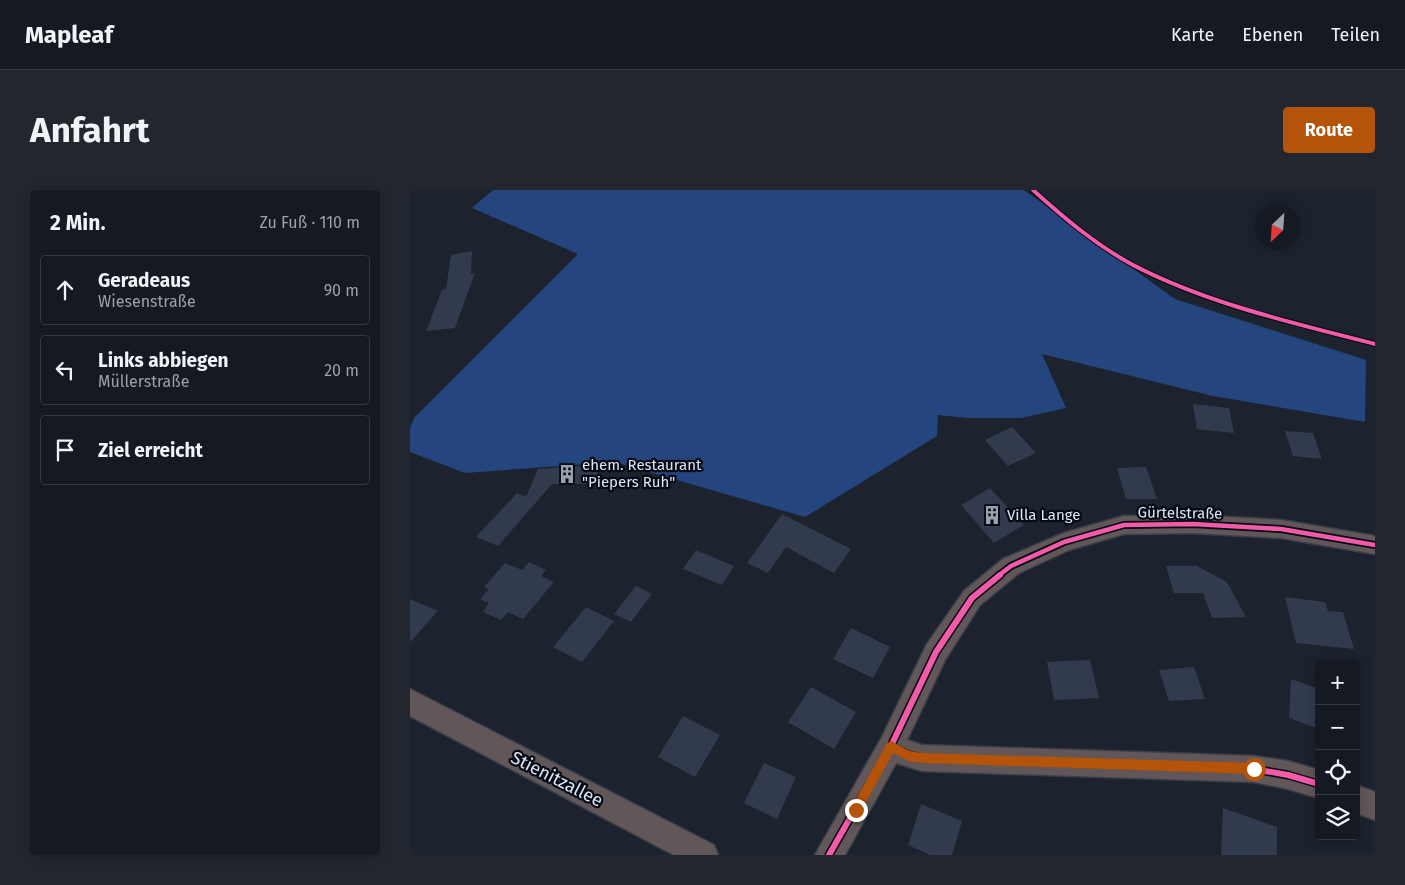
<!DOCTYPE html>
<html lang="de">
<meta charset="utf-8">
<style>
body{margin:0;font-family:"Fira Sans",sans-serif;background:#22272f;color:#f1f3f6}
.controls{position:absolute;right:15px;bottom:15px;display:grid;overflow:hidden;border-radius:5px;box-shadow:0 2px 12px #0003}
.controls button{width:45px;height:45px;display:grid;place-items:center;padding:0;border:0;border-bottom:1px solid #343840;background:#151a22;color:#f1f3f6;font:25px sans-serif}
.compass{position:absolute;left:845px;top:15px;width:45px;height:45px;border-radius:50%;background:#151a22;box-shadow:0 2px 12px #0003;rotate:205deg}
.stop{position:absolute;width:15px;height:15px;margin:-11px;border:4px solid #b45309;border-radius:50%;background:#fff}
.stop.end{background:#b45309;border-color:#fff;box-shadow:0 1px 5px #0008}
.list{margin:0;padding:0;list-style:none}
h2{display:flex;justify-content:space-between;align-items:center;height:65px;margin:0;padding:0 20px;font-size:21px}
h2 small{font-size:16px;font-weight:400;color:#9da1a5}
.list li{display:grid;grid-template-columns:32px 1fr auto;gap:15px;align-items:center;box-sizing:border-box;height:70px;margin:0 10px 10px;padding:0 10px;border:1px solid #343840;border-radius:5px}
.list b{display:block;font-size:19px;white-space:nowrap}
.list p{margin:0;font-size:16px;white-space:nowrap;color:#9da1a5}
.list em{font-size:16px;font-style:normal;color:#9da1a5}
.icon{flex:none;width:28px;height:28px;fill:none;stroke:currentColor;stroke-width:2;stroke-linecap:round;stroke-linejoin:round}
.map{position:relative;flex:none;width:965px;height:665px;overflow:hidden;border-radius:5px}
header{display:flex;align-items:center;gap:30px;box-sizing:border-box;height:70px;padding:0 25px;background:#151a22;border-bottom:1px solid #343840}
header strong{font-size:24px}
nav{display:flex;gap:28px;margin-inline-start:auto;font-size:18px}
.intro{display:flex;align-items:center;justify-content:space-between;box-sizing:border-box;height:120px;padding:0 30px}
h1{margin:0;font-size:35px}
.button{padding:12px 22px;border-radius:5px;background:#b45309;color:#fff;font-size:18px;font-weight:700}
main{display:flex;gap:30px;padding:0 30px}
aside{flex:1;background:#151a22;border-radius:5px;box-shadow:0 2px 12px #0003}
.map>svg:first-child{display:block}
.forest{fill:#24457e}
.building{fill:#323b4d}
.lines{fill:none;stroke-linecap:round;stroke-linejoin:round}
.street-casing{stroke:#393e48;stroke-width:3}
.street{fill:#625758;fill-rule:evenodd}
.cycleway-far2-casing{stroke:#050a13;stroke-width:6}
.cycleway-far1-casing{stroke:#050a13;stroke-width:8}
.cycleway-casing{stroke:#050a13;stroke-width:9}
.cycleway-far2{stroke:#f35aa7;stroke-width:4}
.cycleway-far1{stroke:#f35aa7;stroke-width:4.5}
.cycleway{stroke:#f35aa7;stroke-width:6}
.route{fill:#b45309}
.labels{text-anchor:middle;stroke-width:4.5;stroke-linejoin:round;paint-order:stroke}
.poi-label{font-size:15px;fill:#dde6f5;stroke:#050a13;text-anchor:start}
.street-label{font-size:15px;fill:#dde6f5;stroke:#050a13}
.near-street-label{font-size:18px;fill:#dde6f5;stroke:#050a13}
</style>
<header>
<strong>Mapleaf</strong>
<nav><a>Karte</a><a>Ebenen</a><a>Teilen</a></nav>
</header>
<div class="intro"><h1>Anfahrt</h1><a class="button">Route</a></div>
<main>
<aside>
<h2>2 Min.<small>Zu Fuß · 110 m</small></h2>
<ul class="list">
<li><svg class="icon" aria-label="ahead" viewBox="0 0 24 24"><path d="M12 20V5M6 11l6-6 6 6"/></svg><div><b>Geradeaus</b><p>Wiesenstraße</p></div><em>90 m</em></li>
<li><svg class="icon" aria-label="left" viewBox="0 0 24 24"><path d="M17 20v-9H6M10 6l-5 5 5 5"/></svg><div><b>Links abbiegen</b><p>Müllerstraße</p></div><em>20 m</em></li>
<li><svg class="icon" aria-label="arrive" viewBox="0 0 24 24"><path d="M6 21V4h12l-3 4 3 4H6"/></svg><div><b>Ziel erreicht</b></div></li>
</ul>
</aside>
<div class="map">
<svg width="965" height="665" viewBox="0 0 965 665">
<rect width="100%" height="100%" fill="#1c222e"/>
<path class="forest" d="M83,0h531l151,109 191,61 -1,62 -152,-26 -171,-42 24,54 -45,10h-53l-30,-3 -1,21 -132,81 -190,-55 -150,11 -55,-21v-24l4,-10 164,-164 -106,-46z"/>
<path class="building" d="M62,61l-1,23 4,-1 -20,55 -29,3 16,-41 4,-1 5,-34z
M783,214l36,4 5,25 -37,-4z
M602,237l24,26 -28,13 -23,-26z
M875,241l28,2 9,26 -29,-3z
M193,274l-11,20h-40l-54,62 -22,-9 41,-44 9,4 12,-28z
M736,277l11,32h-31l-9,-31z
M580,298l34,37 -30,18 -33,-38z
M372,324l69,35 -17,24 -48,-26 -18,26 -21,-10z
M286,360l38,16 -12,19 -39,-16z
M119,372l17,8 -5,6 13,6 -31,37 -15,-7 -7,8 -18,-8 6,-9 -9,-4 9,-10 -5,-2 21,-24 17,7z
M756,376h31l30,16 19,35 -34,1 -9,-25h-29z
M226,396l16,8 -21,28 -17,-8z
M875,407l40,5 3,9 15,1 11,37 -58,-6z
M0,409l28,12 -28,31z
M176,417l28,14 -32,41 -29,-15z
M441,438l39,19 -17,31 -40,-19z
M680,470l9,38 -45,2 -7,-38z
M784,477l11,32 -36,2 -10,-31z
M881,489l28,10v40l-30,-11z
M401,497l45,25 -22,37 -46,-27z
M273,526l37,19 -25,42 -37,-20z
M354,573l32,14 -19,42 -33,-16z
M511,614l41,17 -10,34h-22l-22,-10z
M813,618l54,19v28h-56z"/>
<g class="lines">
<g class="street-casing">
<path id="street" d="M783,325l88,5 94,16v18l-94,-16 -88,-5 -69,1 -55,16 -50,23 -39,32 -35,55 -38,80 15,5 332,11 34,5 31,9v28l-31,-9 -34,-7 -332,-11 -26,-8 -51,92h-30l67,-118 45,-93 37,-53 39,-32 61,-26 60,-17z
M0,499l304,156 4,10h-44l-264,-139z
M946,595l19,7v28l-19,-7z"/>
</g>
<use href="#street" class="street"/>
<g class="cycleway-far2-casing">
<path id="cycleway-far2" d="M623,0c31,28 63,55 100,75 75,39 161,58 242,79"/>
</g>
<g class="cycleway-far1-casing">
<path id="cycleway-far1" d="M588,386l13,-10 53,-24 60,-17 69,-1 88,5 94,16"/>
</g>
<g class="cycleway-casing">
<path id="cycleway" d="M481,556l18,9 13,3 332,11 34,6 31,9
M419,665l62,-109 45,-94 36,-54 28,-23"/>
</g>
<use href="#cycleway-far2" class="cycleway-far2"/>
<use href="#cycleway-far1" class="cycleway-far1"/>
<use href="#cycleway" class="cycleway"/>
</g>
<path class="route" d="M481,551l19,10 12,2 332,10 5,6 -5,5 -332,-11 -13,-2 -16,-8 -33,60h-8v-7l35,-63z"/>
<defs>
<g id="building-bare" transform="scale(1.5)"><path d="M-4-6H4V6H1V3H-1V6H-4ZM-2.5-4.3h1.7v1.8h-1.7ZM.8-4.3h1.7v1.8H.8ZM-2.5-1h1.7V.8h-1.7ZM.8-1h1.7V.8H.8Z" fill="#99a1af" stroke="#050a13" stroke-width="2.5" paint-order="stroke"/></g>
</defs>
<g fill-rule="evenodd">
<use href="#building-bare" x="157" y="284"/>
<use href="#building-bare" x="582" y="325"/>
</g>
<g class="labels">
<g class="poi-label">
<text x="172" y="280">ehem. Restaurant<tspan x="172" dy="17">"Piepers Ruh"</tspan></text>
<text x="597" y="330">Villa Lange</text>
</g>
<g class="street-label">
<text transform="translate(770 323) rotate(1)" y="5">Gürtelstraße</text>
</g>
<g class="near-street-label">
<text transform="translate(147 589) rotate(27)" y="6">Stienitzallee</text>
</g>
</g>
</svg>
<div class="controls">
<button>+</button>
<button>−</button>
<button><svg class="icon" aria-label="locate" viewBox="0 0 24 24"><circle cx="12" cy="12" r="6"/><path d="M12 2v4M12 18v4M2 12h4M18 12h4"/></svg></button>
<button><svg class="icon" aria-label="layers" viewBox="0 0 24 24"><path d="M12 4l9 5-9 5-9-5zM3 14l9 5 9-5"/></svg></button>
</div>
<svg class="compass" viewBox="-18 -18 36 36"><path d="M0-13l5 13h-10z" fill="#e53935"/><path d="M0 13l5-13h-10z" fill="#9da1a5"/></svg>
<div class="stop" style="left:844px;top:579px"></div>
<div class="stop end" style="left:446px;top:620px"></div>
</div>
</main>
